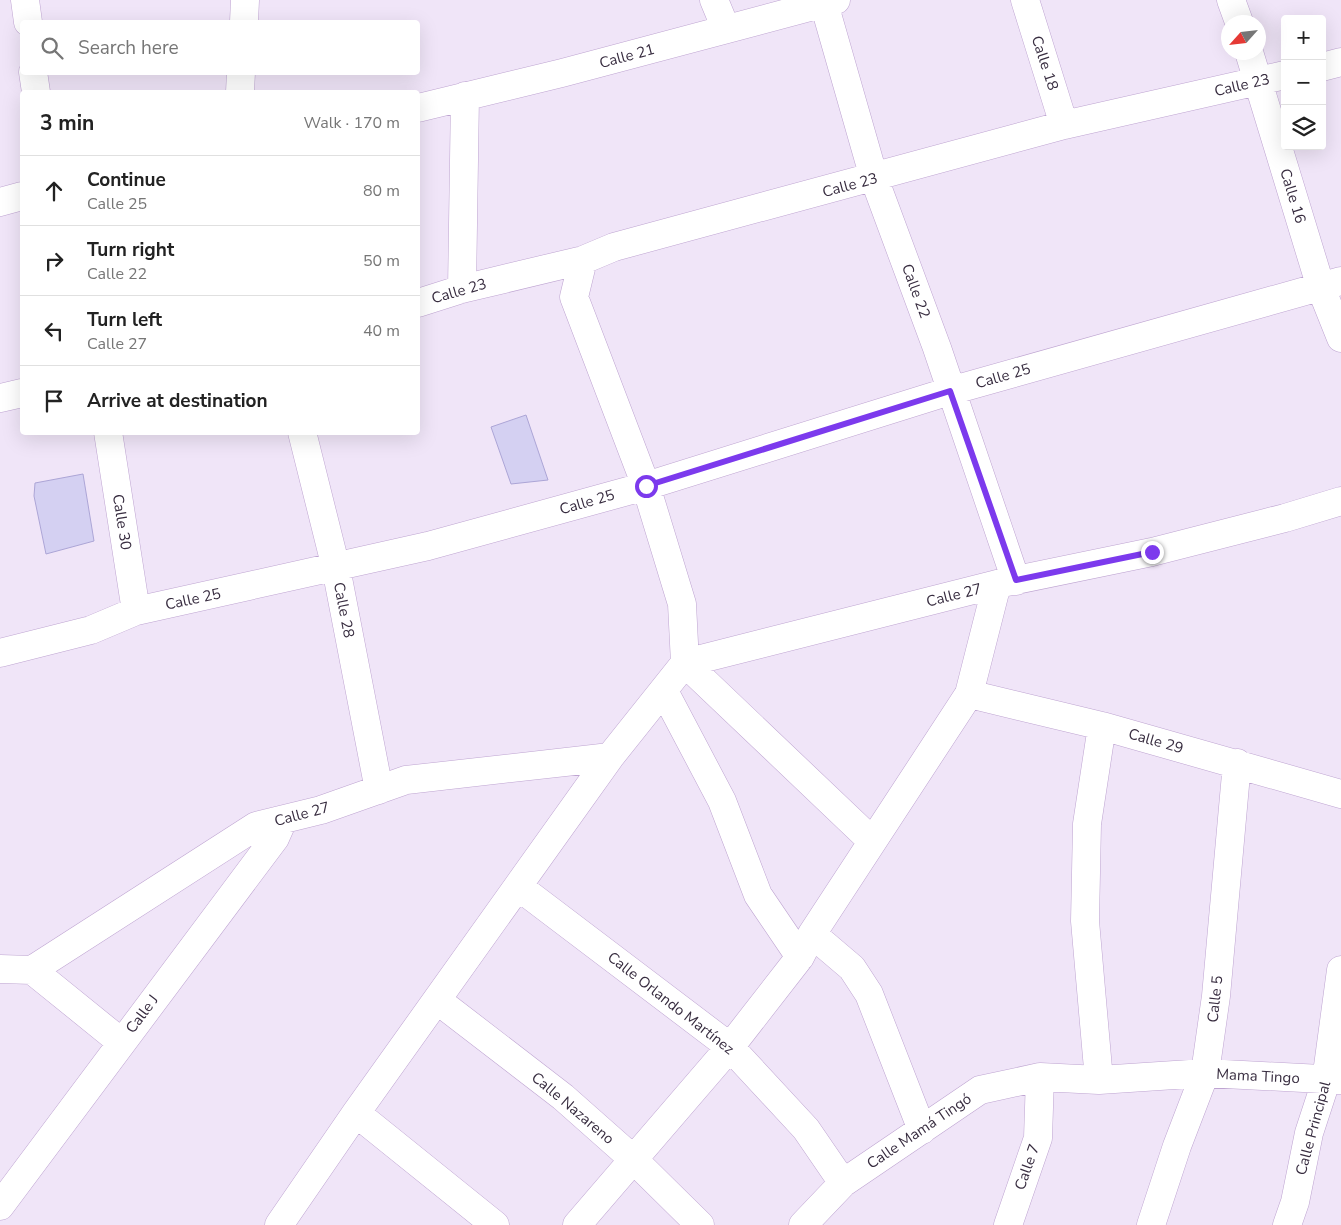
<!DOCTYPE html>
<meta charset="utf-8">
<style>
body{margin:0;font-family:"Nunito Sans",sans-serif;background:#f6f6f6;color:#222}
.controls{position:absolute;right:15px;top:15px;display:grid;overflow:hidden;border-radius:5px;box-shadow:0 5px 20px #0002}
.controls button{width:45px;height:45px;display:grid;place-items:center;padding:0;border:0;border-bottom:1px solid #e0e0e0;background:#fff;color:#222;font:25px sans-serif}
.compass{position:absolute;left:1221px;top:15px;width:45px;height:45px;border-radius:50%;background:#fff;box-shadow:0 5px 20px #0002;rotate:243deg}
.stop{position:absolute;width:15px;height:15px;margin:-11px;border:4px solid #7c3aed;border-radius:50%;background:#fff}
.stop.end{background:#7c3aed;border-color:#fff;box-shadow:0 1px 5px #0008}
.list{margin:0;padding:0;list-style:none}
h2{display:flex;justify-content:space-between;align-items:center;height:65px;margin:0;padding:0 20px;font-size:21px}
h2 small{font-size:16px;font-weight:400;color:#767676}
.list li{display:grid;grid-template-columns:32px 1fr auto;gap:15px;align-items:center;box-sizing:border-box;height:70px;padding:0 20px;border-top:1px solid #e0e0e0}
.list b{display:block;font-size:19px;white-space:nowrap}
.list p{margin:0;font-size:16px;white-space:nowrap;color:#767676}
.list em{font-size:16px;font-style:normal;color:#767676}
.icon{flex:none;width:28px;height:28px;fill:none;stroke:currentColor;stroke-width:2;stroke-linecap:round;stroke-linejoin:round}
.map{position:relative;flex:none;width:1341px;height:1225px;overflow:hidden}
.search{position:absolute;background:#fff;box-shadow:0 5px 20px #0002;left:20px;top:20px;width:400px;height:55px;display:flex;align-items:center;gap:12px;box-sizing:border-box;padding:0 18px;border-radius:5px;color:#767676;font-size:19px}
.panel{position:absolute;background:#fff;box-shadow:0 5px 20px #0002;left:20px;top:90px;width:400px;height:345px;border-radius:5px}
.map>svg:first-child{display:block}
.building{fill:#d4d0f2;stroke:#aca5d6}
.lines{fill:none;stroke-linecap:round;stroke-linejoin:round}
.minor-casing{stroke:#bea4d1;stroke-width:29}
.minor{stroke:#fff;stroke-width:28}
.route{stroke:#7c3aed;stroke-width:6}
.labels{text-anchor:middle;stroke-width:4;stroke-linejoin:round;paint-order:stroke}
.street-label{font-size:15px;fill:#382d40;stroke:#fff}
</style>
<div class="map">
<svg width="1341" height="1225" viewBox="0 0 1341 1225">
<rect width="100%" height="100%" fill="#f0e5f8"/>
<path class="building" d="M526,415l22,65 -37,4 -20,-57z
M83,474l11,67 -48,13 -12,-58 1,-13z"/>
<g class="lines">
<g class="minor-casing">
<path id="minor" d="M25,0l3,22
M714,0l12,29
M823,0l51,178 63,170 79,233
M1025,0l39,125
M1231,0l8,22
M244,22l1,-22
M1249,52l72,236 20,50
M1322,67l19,-5
M33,72l3,20
M240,92l1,-20
M418,108l144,-35 274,-73
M0,202l22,-6
M583,260l-9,37 72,189 36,118 3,59 187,178
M462,289l3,-193
M418,303l44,-14 121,-29 31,-13 450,-122 221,-50
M0,398l22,-5
M108,432l28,179
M302,432l34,136 43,222
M0,653l91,-23 45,-19 292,-65 218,-60 304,-95 391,-110
M664,691l58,110 36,94 42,62
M969,694l133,32 239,68
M519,887l211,160 76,82 37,54
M812,934l40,34 17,26 53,136
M0,969l32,1
M32,970l224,-144 65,-16 85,-30 204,-23
M32,970l89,72
M437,1000l126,97 70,62 67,66
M1099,1080l-14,-159 2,-97 15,-98
M356,1113l139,112
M0,1206l275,-368 8,-18
M279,1225l77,-112 254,-356 75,-94 312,-79 155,-32 133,-34 56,-17
M577,1225l153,-178 70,-90 12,-23 157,-240 28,-110
M803,1225l40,-42 137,-93 60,-13 59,3 106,-7 136,7
M1008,1225l30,-87 2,-61
M1151,1225l26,-79 28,-73 11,-77 21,-233
M1287,1225l8,-23 14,-69 17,-52 15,-111"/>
</g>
<use href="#minor" class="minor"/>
</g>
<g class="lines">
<path class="route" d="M646,486l304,-95 66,189 136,-28"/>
</g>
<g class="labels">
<g class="street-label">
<text transform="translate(627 56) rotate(-15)" y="5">Calle 21</text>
<text transform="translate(1045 63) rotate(72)" y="5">Calle 18</text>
<text transform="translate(1242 85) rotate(-13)" y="5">Calle 23</text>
<text transform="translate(850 185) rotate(-15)" y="5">Calle 23</text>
<text transform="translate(1293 196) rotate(73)" y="5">Calle 16</text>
<text transform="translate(459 291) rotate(-16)" y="5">Calle 23</text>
<text transform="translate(916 291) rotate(70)" y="5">Calle 22</text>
<text transform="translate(1003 376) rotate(-16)" y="5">Calle 25</text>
<text transform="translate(587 502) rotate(-16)" y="5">Calle 25</text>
<text transform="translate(122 522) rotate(81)" y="5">Calle 30</text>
<text transform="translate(954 595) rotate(-14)" y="5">Calle 27</text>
<text transform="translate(193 599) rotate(-12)" y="5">Calle 25</text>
<text transform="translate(344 610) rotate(79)" y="5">Calle 28</text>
<text transform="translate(1156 741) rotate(16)" y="5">Calle 29</text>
<text transform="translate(302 814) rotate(-15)" y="5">Calle 27</text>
<text transform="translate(1215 999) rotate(-84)" y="5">Calle 5</text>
<text transform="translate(671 1003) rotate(38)" y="5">Calle Orlando Martínez</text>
<text transform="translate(142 1014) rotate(-53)" y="5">Calle J</text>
<text transform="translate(1258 1076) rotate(3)" y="5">Mama Tingo</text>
<text transform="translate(573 1108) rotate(40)" y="5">Calle Nazareno</text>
<text transform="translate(1313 1128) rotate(-75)" y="5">Calle Principal</text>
<text transform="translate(919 1131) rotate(-34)" y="5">Calle Mamá Tingó</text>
<text transform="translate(1027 1167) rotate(-71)" y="5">Calle 7</text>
</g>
</g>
</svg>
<div class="controls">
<button>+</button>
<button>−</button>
<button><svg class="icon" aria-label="layers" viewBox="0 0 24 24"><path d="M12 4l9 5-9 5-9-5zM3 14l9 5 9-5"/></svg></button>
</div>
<svg class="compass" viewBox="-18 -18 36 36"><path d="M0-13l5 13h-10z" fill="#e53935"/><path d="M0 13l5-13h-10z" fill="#767676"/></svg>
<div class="stop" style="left:646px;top:486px"></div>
<div class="stop end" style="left:1152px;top:552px"></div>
<div class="search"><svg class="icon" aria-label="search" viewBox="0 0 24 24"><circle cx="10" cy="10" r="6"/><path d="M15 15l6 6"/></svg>Search here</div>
<section class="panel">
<h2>3 min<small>Walk · 170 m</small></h2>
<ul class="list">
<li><svg class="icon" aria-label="ahead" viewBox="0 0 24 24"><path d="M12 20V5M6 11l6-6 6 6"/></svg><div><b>Continue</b><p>Calle 25</p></div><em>80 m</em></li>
<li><svg class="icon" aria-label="right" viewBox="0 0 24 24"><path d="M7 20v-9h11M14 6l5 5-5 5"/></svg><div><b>Turn right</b><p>Calle 22</p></div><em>50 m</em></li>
<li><svg class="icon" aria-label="left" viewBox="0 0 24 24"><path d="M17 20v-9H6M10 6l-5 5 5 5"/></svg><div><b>Turn left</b><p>Calle 27</p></div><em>40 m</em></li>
<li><svg class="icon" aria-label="arrive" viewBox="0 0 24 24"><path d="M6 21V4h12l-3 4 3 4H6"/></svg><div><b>Arrive at destination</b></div></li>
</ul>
</section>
</div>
